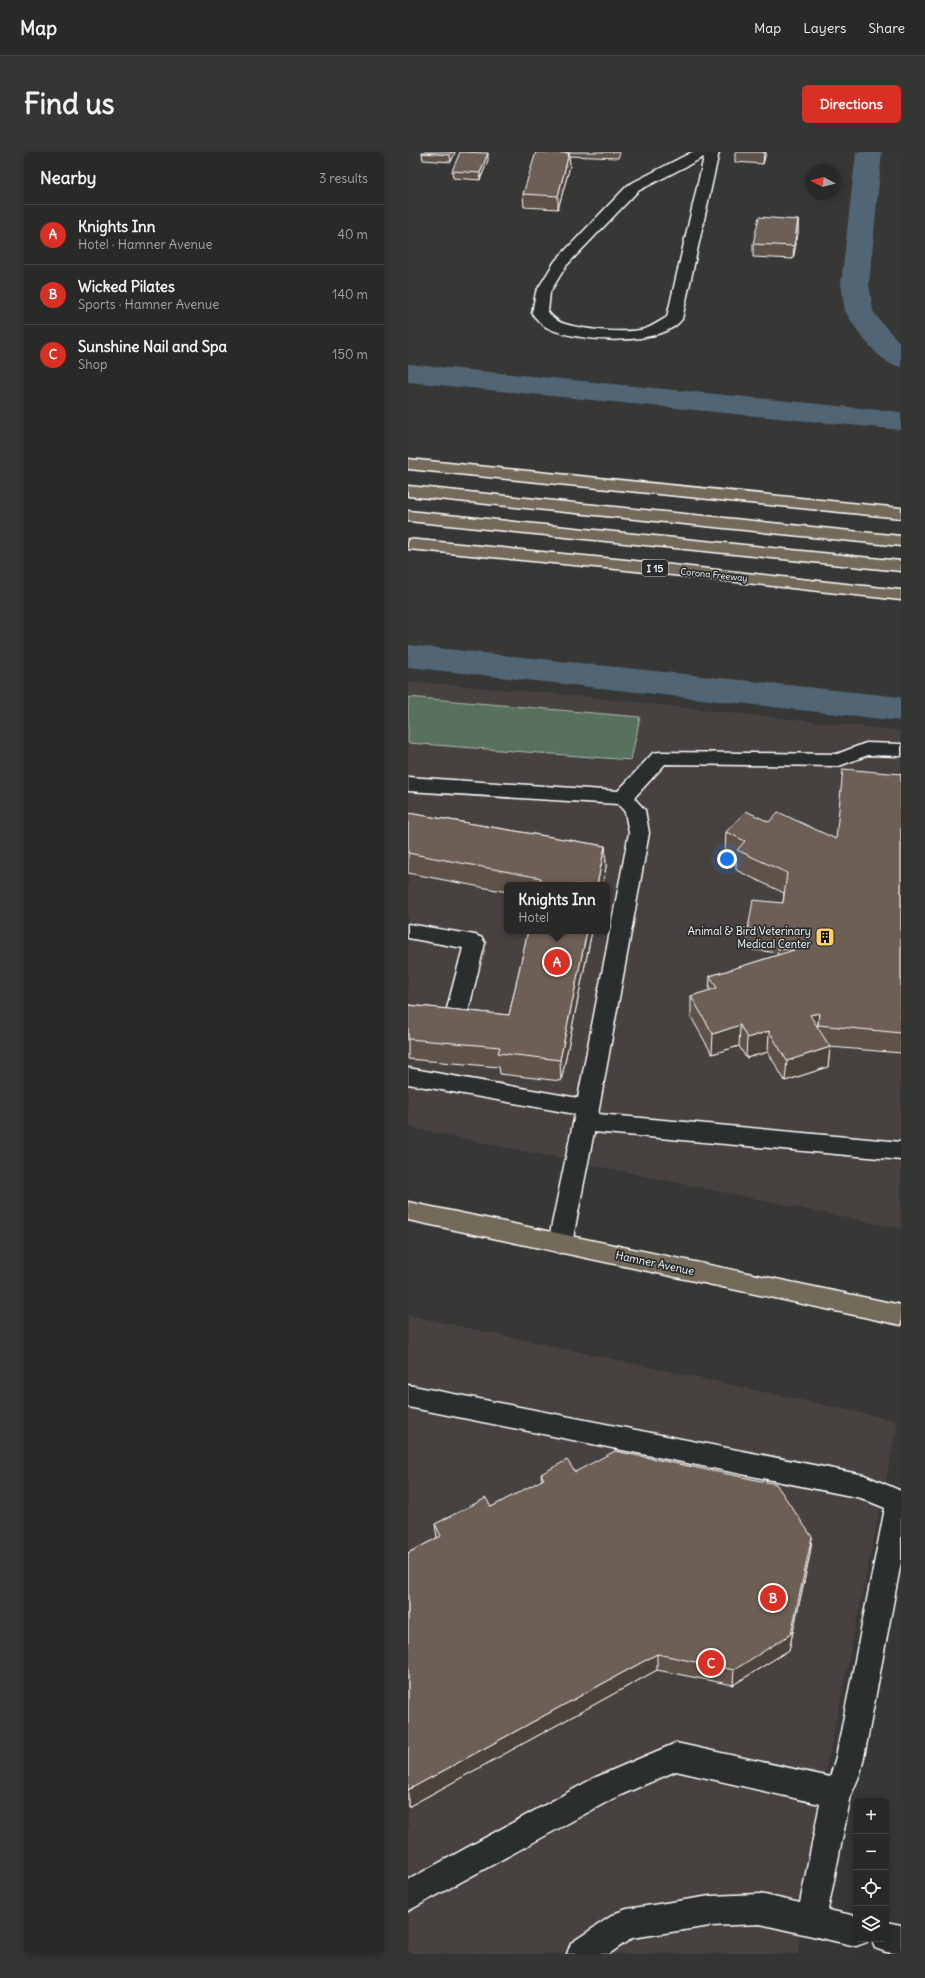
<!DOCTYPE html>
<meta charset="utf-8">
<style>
body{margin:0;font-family:Delius,sans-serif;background:#353534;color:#f1f3f6}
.controls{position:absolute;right:12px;bottom:12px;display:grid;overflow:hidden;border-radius:6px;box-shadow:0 2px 10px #0003}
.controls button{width:36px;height:36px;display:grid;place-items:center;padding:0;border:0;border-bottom:1px solid #454545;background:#292928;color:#f1f3f6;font:20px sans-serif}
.compass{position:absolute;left:397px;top:12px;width:36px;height:36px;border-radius:50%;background:#292928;box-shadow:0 2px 10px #0003;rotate:277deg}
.you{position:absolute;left:319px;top:707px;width:14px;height:14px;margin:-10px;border:3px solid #fff;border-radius:50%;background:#1a73e8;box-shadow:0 0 0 6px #1a73e833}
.badge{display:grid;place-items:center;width:26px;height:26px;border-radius:50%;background:#d93025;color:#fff;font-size:13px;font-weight:700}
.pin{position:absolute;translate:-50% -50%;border:2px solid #fff;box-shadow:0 1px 4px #0006}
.popup{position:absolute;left:96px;top:730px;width:106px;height:52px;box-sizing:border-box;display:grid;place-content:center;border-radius:6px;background:#292928;filter:drop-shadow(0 1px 3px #0005);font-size:13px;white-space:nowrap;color:#a5a6a8}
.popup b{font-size:15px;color:#f1f3f6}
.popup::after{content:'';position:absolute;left:50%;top:100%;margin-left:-8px;border:8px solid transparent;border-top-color:#292928}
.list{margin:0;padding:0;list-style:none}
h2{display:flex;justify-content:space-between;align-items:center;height:52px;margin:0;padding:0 16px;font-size:17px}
h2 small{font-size:13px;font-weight:400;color:#a5a6a8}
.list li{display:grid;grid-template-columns:26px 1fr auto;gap:12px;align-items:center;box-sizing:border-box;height:60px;padding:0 16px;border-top:1px solid #454545}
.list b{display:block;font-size:15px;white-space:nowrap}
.list p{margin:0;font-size:13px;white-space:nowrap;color:#a5a6a8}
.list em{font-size:13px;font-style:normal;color:#a5a6a8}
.icon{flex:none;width:22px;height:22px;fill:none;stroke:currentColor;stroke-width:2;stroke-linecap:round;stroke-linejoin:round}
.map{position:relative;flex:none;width:493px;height:1802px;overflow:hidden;border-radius:6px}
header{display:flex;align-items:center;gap:24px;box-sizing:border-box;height:56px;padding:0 20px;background:#292928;border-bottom:1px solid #454545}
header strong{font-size:19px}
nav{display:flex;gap:22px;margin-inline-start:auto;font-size:14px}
.intro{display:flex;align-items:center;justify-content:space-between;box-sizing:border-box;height:96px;padding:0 24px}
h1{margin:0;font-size:28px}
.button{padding:10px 18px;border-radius:6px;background:#d93025;color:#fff;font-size:14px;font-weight:700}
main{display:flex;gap:24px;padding:0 24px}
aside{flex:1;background:#292928;border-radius:6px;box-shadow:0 2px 10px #0003}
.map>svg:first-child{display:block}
.built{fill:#47433f;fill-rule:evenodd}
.green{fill:#58715f;stroke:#acb8af}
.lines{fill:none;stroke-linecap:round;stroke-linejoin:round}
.canal{fill:#516575;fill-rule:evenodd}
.minor-casing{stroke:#fff;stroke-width:3}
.major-casing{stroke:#fff;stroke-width:3}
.highway-casing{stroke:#fff;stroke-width:3}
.minor{fill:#2a2d2e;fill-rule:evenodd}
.major{fill:#736b5a;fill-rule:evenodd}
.highway{fill:#736b5a;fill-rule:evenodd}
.wall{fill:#5e5248;stroke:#fff}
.shaded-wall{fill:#4c423b;stroke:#fff}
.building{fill:#6d5f54;stroke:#fff}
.labels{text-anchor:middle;stroke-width:3.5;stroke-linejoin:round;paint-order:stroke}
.far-street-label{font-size:9px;fill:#fff;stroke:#2a2d2e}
.shield{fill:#2a2d2e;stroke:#bfc0c0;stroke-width:1}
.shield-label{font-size:10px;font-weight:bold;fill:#fff}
.poi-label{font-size:11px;fill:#fff;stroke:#2a2d2e;text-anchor:end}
.street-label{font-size:11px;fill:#fff;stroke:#2a2d2e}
</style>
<header>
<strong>Map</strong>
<nav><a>Map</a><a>Layers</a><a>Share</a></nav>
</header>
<div class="intro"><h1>Find us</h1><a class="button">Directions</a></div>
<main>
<aside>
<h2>Nearby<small>3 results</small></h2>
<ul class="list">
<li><span class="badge">A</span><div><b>Knights Inn</b><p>Hotel · Hamner Avenue</p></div><em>40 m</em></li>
<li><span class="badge">B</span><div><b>Wicked Pilates</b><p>Sports · Hamner Avenue</p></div><em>140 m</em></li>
<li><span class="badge">C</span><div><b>Sunshine Nail and Spa</b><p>Shop</p></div><em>150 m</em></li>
</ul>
</aside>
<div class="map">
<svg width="493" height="1802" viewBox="0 0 493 1802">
<rect width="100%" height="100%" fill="#373736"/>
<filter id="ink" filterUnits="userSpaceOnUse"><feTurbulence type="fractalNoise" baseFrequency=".025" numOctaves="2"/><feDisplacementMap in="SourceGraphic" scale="8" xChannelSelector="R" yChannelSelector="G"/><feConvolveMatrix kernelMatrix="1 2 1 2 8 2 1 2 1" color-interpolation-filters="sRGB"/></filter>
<g filter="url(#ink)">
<path class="built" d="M0,529l171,15 322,35v498l-493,-102zM99,733h100v46h-100z
M0,1163l490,106 -93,450 -7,83h-390z"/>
<path class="green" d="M0,545l232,20 -9,43 -223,-17z"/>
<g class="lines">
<path class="canal" d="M448,0h26l-13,132 4,27 8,11 20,22v23l-11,-3 -15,-12 -16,-19 -14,-22 -4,-27z
M0,212l493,48v18l-493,-48z
M0,493l493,52v24l-493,-54z"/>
<g class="minor-casing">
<path id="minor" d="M284,0h27l-37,167c-21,29 -106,23 -134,9 -6,-3 -12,-9 -16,-15l4,-21 19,-31 73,-76zM296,5l-37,160c-7,4 -14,9 -22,12 -19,5 -61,1 -80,-5 -7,-2 -12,-6 -17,-12l2,-20 16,-26 72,-75z
M458,591l35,1v12l-33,-1 -29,11 -174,-2 -31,34 11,12 4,23 -51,281 303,28v18l-307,-28 -22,111 -4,7 -8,3 -8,-3 -4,-7 27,-129 -167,-30v-16l170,30 51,-265 -4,-21 -7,-8 -210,-13v-14l210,14 35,-38 7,-1 177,2z
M0,772l67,11 7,3 3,5 -18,73 -3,6 -8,2 -8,-2 -3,-6 18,-68 -55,-10z
M0,1233l456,90 37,16v71l-37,195 -4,17 -9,21 -23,115 28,6v23h12l-1,3 -11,4 -96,-22 -50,2 -78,12 -23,16h-42l4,-11 45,-30 11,-4 83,-13 50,-2 40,9 20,-99 -144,-33 -62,27 -206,113v-31l186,-102 82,-35 154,34 6,-20 49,-249 -24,-10 -453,-91z
M478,1770l15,3v29l-15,-2 -11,-4 -3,-9h14z"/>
</g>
<g class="major-casing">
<path id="major" d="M0,1050l493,103v20l-493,-105z"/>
</g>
<g class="highway-casing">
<path id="highway" d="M0,307l493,49v10l-493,-49z
M0,334l493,50v10l-493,-50z
M0,359l493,50v10l-493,-50z
M0,387l218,21 275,30v10l-275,-30 -218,-21z"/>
</g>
<use href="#minor" class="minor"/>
<use href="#major" class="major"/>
<use href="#highway" class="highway"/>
</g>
<path class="wall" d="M47,0l-4,10 -28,-2 -1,-7z
M150,0h62l-2,6 -49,-2 1,10 -12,43 -34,-2 -1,-13z
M327,0h31l-3,12 -28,-2z
M80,8l-8,20 -27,-2 -1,-7z
M390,68v13l-5,26 -40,-2v-13z
M493,622v279l-71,-6 -2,20 -43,14 -17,-29 -22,6 -7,-12 -27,8 -21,-37v-21l18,-5 1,-15 68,-21v-2l-31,-4 1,-20 35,-26 1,-10 -48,-23v-12l-11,-6 1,-20 43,-10 67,17z
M0,661l197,33 1,21 -4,18h-95v7l-99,-19z
M120,779h64l-31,150 -61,-7 -1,-7 -91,-8v-54l101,10z
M167,1320l237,65 -2,17 -21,96 -56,35 -76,-15 -249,137v-254l29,-15 -2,-14 56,-17 51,-26 -1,-7z"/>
<path class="shaded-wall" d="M44,0h3l-4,10 -1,-7z
M356,0h2l-3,12z
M80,1v7l-8,20v-7z
M161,1l1,13 -12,43v-13z
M390,68v13l-5,26 1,-13z
M197,694l1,21 -4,18h-5z
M179,779h5l-31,150 -1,-21z
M411,861l-2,20 -7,-18z
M332,873l-1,21 -27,8 1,-20z
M361,879l-1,21 -22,6 1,-20z
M422,895l-2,20 -43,14 2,-20z
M404,1385l-2,17 -21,96 -56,35 1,-15z
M249,1502v16l-249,137v-17z"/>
<path class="building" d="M14,0h30l-2,3 -28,-2z
M52,0l28,1 -8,20 -28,-2z
M128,0l33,1 -11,43 -35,-2z
M351,65l39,3 -4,26 -41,-2z
M435,617l58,5v259l-83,-8 1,-12 -9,2 20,32 -43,14 -18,-30 -22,7 -7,-13 -27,9 -22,-38 26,-8 -7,-12 84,-26 -16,-1 2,-17 -32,-3 5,-29 30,3 4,-30 -50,-23 8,-9 -19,-9 20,-21 23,11 9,-10 58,27z
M0,661l197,33 -8,39h-58l2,-7 -133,-25z
M120,779h59l-27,129 -62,-7 2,-6 -92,-8v-34l101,10z
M207,1299l161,33 36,53 -21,97 -57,36 -77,-16 -249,136v-237l33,-17 -6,-12 51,-26 5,9 53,-28 -3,-5 26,-14 8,12z"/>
</g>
<defs>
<g id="building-square" transform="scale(1)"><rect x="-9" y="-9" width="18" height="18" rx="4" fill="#ffd166" stroke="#2a2d2e"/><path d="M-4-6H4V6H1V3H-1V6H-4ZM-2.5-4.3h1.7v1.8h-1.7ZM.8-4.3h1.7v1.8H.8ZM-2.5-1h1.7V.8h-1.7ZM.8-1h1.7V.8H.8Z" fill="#111"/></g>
</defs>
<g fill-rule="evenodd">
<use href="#building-square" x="417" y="785"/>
</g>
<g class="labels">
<g class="far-street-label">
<text transform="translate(306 423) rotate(6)" y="3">Corona Freeway</text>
</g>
<rect class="shield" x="234" y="408" width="26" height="16" rx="3"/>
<g class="shield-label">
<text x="247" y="420">I 15</text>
</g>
<g class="poi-label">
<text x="403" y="783">Animal &amp; Bird Veterinary<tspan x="403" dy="13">Medical Center</tspan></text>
</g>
<g class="street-label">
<text transform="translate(247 1111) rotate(12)" y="4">Hamner Avenue</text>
</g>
</g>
</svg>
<div class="controls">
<button>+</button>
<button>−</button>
<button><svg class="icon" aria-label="locate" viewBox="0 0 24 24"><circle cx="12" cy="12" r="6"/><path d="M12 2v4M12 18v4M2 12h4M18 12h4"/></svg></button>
<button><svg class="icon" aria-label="layers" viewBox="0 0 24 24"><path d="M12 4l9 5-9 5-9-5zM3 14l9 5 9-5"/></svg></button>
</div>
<svg class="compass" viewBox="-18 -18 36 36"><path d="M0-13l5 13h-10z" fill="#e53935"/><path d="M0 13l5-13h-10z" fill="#a5a6a8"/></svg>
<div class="you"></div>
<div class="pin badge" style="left:149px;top:810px">A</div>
<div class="popup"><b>Knights Inn</b>Hotel</div>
<div class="pin badge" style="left:365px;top:1446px">B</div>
<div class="pin badge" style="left:303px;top:1511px">C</div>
</div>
</main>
